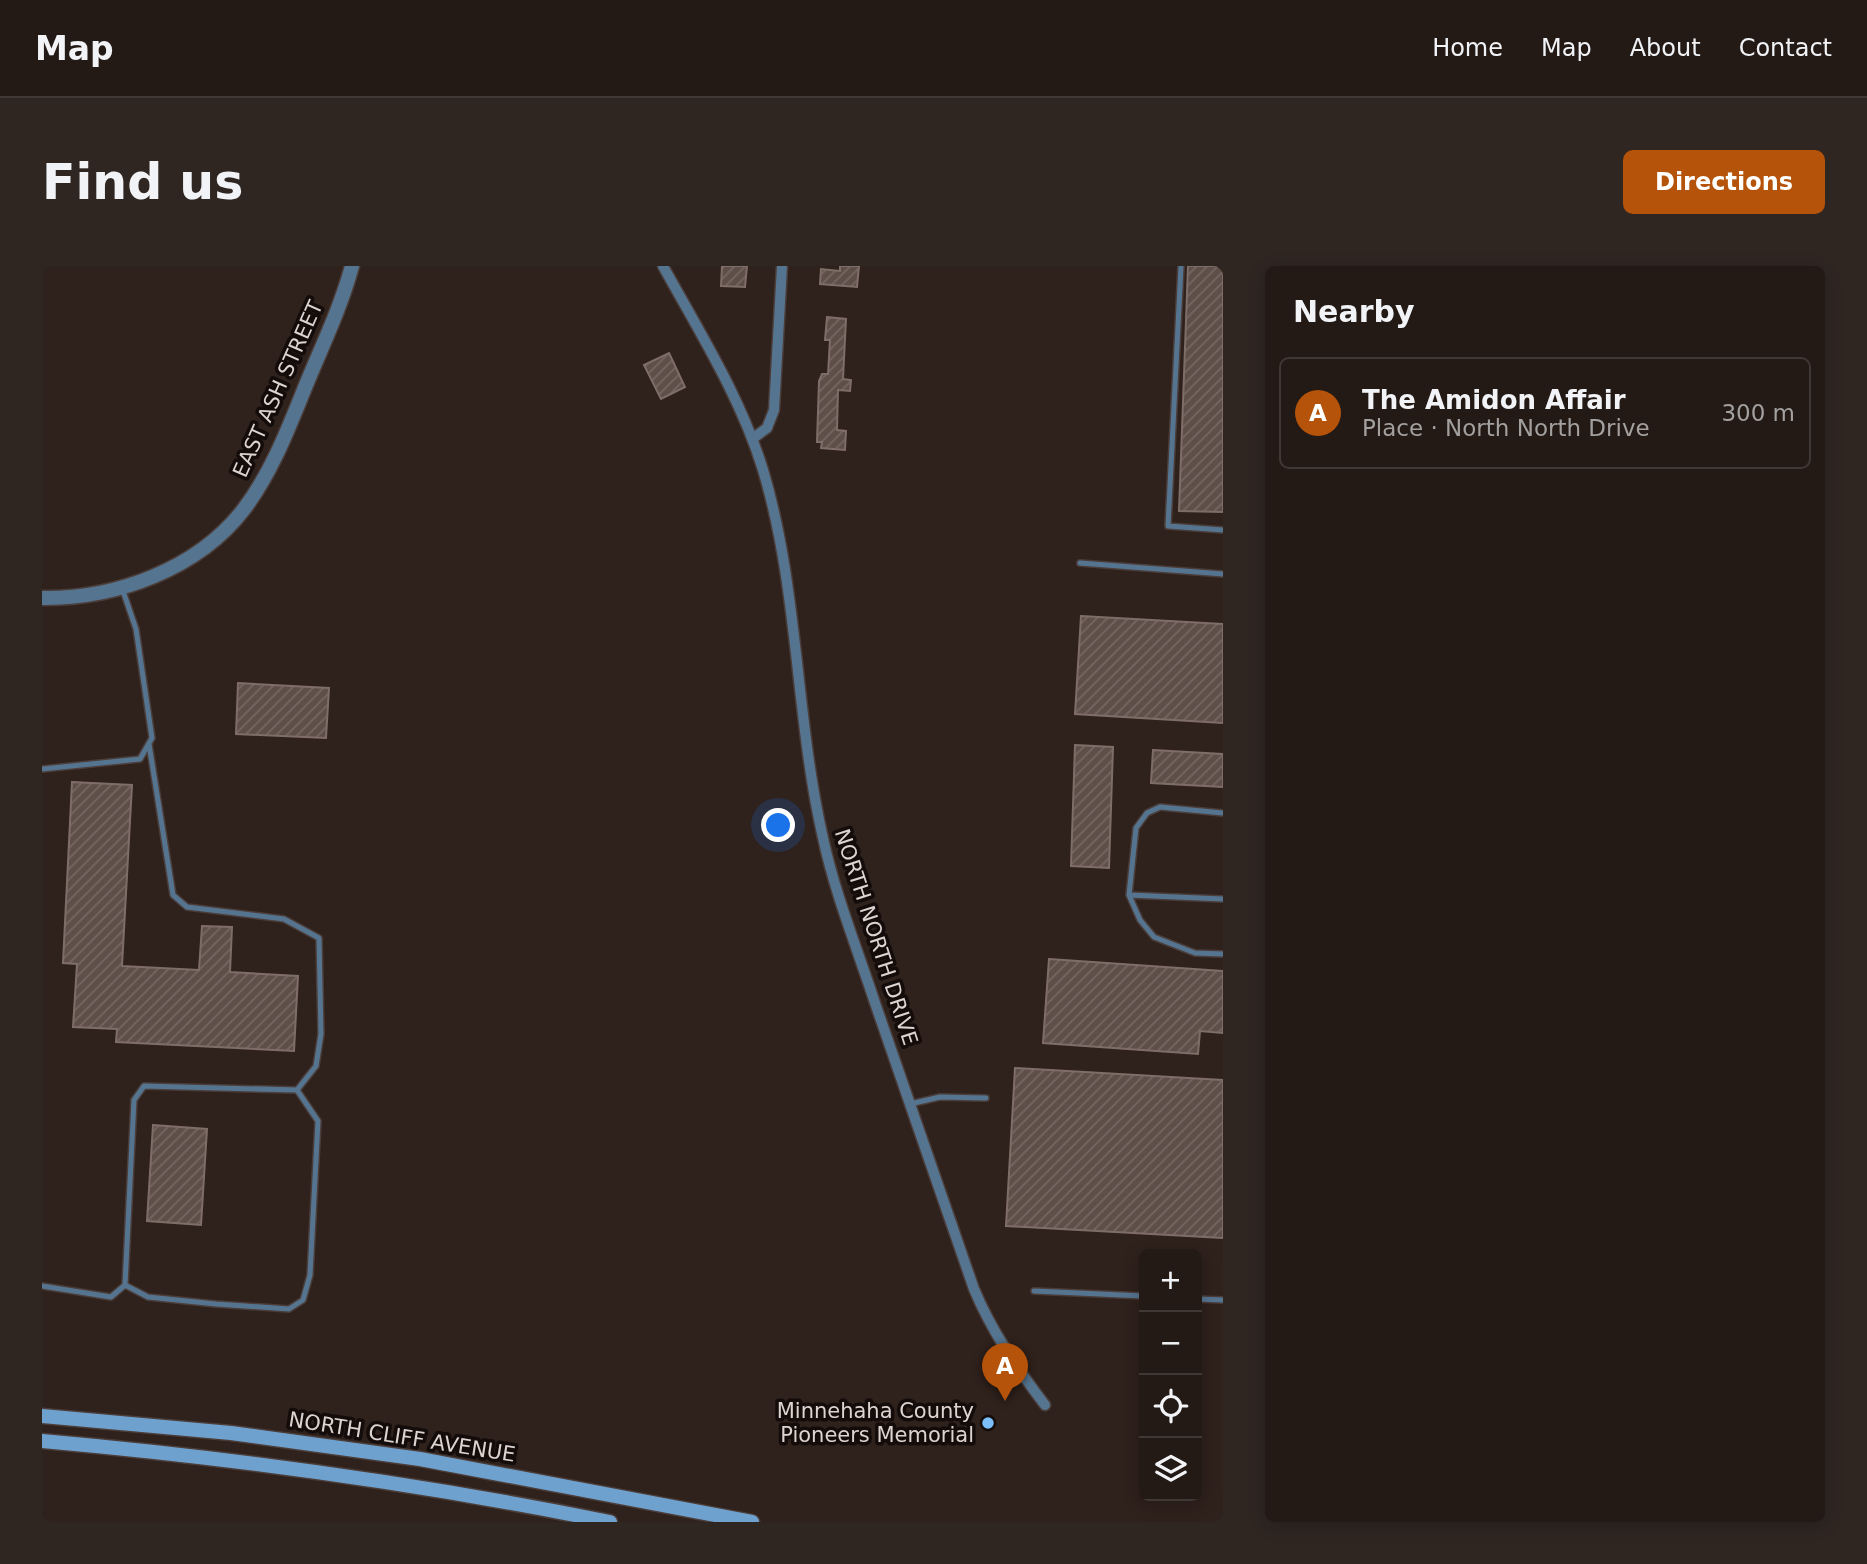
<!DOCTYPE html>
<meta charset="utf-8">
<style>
body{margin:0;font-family:"DejaVu Sans",sans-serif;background:#2f2622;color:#f1f3f6}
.controls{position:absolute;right:21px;bottom:21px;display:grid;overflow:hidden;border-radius:10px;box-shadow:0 4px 18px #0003}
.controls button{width:63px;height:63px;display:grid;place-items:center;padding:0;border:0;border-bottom:2px solid #403834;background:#231915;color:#f1f3f6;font:35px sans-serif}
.you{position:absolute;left:737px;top:560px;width:24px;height:24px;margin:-18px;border:5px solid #fff;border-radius:50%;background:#1a73e8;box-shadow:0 0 0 10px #1a73e833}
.badge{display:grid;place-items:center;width:46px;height:46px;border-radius:50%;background:#b45309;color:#fff;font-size:23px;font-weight:700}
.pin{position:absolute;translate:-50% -58px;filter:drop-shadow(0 2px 4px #0008)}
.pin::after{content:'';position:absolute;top:37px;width:24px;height:21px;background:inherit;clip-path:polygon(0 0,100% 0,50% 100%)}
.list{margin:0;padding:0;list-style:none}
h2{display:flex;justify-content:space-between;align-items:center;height:91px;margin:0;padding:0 28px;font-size:30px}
h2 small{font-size:23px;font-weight:400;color:#a3a0a0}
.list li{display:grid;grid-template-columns:46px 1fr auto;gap:21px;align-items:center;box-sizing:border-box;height:112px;margin:0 14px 14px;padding:0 14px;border:2px solid #403834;border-radius:10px}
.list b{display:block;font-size:26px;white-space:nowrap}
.list p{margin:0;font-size:23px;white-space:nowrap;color:#a3a0a0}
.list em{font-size:23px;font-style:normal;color:#a3a0a0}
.icon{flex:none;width:38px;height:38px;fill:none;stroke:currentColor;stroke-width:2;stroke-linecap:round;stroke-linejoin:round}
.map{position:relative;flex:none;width:1181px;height:1256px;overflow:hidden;border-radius:10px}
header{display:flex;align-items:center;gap:42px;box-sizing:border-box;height:98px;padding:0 35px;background:#231915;border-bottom:2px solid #403834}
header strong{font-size:33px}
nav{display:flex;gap:38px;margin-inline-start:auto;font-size:24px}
.intro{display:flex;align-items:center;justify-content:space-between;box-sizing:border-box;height:168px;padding:0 42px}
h1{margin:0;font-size:49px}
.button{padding:18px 32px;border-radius:10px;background:#b45309;color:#fff;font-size:24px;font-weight:700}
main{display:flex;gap:42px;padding:0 42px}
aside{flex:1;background:#231915;border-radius:10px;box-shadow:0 4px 18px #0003}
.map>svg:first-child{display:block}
.building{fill:url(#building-hatch);stroke:#7f6e68;stroke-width:2}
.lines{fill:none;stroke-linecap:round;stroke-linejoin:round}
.service-casing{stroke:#4b3d39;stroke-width:8}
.minor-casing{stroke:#4b3d39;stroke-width:13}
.tertiary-casing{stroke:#4b3d39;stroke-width:17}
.secondary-casing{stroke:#4b3d39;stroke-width:17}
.service{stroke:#557490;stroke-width:5}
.minor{stroke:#557490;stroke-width:10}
.tertiary{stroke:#557490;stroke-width:14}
.secondary{stroke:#6fa1ce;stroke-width:14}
.poi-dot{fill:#7bbef8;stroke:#130c0a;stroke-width:2.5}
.labels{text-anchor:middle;stroke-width:7;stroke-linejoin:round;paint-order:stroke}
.street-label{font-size:21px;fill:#ddd3d0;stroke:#130c0a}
.poi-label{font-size:21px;fill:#ddd3d0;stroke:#130c0a;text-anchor:end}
</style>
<header>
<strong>Map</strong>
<nav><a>Home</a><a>Map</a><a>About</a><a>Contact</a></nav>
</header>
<div class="intro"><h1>Find us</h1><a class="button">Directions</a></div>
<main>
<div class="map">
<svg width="1181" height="1256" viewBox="0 0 1181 1256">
<defs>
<pattern id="building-hatch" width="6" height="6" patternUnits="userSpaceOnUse" patternTransform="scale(1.75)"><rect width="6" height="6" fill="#5f4f49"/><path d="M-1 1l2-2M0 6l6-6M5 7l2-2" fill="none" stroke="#766762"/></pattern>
</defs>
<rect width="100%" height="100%" fill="#2f211c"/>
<path class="building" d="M680,0h25l-2,21 -24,-1z
M798,0h19l-2,21 -37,-3 1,-15 19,2z
M1146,0h35v246l-44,-1z
M785,51l19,2 -3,60 8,1 -1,11 -12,-1 -1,40 9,1 -1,19 -24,-2 1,-6h-5l2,-61 3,-7h6l2,-34h-5z
M627,87l16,34 -24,12 -17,-34z
M1039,350l142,8v99l-148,-9z
M196,417l91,5 -3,50 -90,-4z
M1033,479l38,2 -4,121 -38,-2z
M1111,484l70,4v33l-72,-4z
M30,516l60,3 -10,181 77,4 3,-44 30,1 -2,45 68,4 -4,75 -178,-9 1,-13 -44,-2 4,-63 -14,-1z
M1007,693l174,12v62l-23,-2 -2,23 -155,-11z
M973,802l208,12v158l-217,-12z
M111,859l54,4 -6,96 -54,-4z"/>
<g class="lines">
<g class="service-casing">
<path id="service" d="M1139,0l-13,260 55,4
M1038,297l143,11
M0,503l98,-10 12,-21 -16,-109 -14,-41
M1181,547l-63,-6 -13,6 -11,15 -7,67 11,25 14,17 41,16 28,1
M1087,629l94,4
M868,838l30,-7 46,1
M83,1019l23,12 68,7 73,5 14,-9 7,-25 8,-154 -21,-31
M0,1020l69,11 14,-12 9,-185 10,-14 153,4 19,-24 5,-32 -2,-96 -35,-19 -97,-12 -14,-12 -24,-151
M992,1025l110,5
M1155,1033l26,1"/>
</g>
<g class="minor-casing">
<path id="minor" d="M621,0c36,65 78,132 100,204 36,120 32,246 60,368 12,56 34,110 52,165 33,95 66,191 99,286 18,43 43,79 71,116
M710,173l15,-11 7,-18 8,-144"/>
</g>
<g class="tertiary-casing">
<path id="tertiary" d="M0,332c74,1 156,-29 202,-89 28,-37 45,-82 62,-124 16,-39 35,-78 46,-119"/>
</g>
<g class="secondary-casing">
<path id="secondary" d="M0,1150l189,17 189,26 332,63
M0,1175c191,17 381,43 568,81"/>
</g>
<use href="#service" class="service"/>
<use href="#minor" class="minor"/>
<use href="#tertiary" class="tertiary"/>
<use href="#secondary" class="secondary"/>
</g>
<circle class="poi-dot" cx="946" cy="1157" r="7"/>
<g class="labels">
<g class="street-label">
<text transform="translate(236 123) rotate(-66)" y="7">EAST ASH STREET</text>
<text transform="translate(834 671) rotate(72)" y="7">NORTH NORTH DRIVE</text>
<text transform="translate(360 1171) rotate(9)" y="7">NORTH CLIFF AVENUE</text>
</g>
<g class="poi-label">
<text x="932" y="1152">Minnehaha County<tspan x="932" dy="24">Pioneers Memorial</tspan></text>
</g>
</g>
</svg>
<div class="controls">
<button>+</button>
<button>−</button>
<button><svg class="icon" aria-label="locate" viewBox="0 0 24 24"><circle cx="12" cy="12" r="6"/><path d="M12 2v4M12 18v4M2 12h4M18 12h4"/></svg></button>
<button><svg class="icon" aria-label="layers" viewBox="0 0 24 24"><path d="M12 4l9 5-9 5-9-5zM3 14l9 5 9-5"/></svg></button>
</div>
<div class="you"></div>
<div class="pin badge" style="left:963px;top:1135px">A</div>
</div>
<aside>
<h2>Nearby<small></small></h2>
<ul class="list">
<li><span class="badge">A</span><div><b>The Amidon Affair</b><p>Place · North North Drive</p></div><em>300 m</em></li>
</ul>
</aside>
</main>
